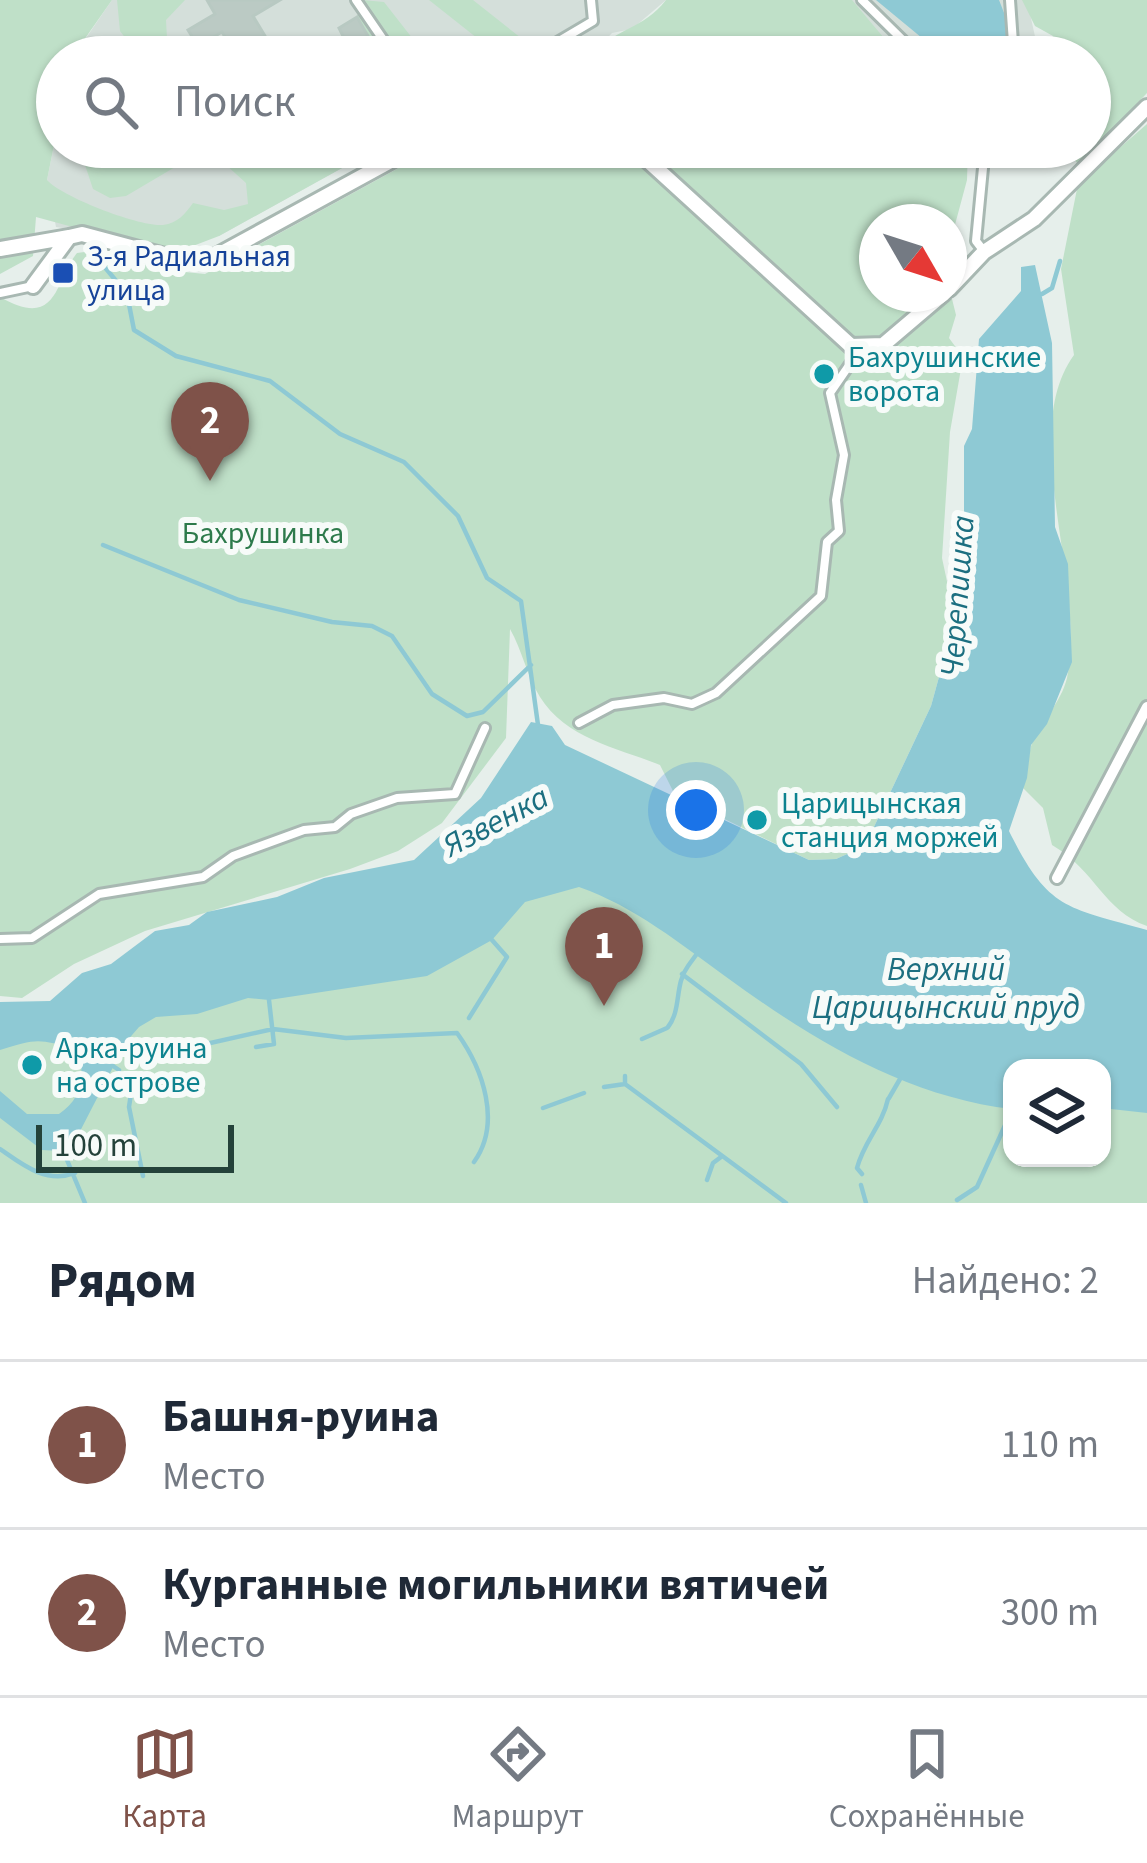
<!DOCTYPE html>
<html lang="ru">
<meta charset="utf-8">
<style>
body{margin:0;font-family:"Source Sans 3",sans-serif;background:#f6f6f7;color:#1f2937}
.controls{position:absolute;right:36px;bottom:36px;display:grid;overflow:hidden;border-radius:24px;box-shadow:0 3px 9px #0004}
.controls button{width:108px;height:108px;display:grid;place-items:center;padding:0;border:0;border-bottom:3px solid #e0e1e3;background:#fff;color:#1f2937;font:60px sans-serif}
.compass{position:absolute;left:859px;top:204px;width:108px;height:108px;border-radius:50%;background:#fff;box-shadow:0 3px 9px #0004;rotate:129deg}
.scale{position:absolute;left:36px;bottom:30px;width:198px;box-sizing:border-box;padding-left:12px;border:6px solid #24423a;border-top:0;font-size:33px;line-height:42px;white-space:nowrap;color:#24423a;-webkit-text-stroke:9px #f7fbf9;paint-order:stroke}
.you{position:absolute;left:696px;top:810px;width:42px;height:42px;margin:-30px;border:9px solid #fff;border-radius:50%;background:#1a73e8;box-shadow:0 0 0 18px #1a73e833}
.badge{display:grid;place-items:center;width:78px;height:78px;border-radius:50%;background:#7f5249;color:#fff;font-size:39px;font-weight:700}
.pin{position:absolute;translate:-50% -99px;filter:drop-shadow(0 3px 6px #0008)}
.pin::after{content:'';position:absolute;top:63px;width:42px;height:36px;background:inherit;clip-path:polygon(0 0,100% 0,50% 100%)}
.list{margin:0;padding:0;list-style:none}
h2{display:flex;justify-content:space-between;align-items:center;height:156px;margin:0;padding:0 48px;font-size:51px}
h2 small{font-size:39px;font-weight:400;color:#747a83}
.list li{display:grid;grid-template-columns:78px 1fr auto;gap:36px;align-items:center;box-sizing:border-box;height:168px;padding:0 48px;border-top:3px solid #e0e1e3}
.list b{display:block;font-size:45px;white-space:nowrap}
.list p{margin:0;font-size:39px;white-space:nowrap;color:#747a83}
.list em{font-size:39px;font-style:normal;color:#747a83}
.icon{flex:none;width:66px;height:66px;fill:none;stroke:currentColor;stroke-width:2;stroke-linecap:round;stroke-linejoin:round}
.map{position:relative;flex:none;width:1147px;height:1203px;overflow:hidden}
.search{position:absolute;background:#fff;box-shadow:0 3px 9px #0004;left:36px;right:36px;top:36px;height:132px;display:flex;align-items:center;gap:30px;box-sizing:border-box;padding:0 42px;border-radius:66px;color:#747a83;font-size:45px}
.sheet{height:492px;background:#fff}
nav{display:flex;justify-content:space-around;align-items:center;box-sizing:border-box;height:168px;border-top:3px solid #e0e1e3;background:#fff;font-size:33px;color:#747a83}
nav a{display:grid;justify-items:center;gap:6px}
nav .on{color:#7f5249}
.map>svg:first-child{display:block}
.built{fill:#d4dfda}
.green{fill:#bfe0c8;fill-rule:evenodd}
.water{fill:#8ec9d4}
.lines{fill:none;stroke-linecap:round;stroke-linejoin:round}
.stream{stroke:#8ec9d4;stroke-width:4.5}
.building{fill:#bbcac4;stroke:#b8c9c2;stroke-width:3}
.service-casing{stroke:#a8b8b2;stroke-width:14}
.pedestrian-casing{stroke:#a8b8b2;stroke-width:16}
.minor-casing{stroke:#a8b8b2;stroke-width:20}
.service{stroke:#fff;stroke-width:8}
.pedestrian{stroke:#fff;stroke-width:10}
.minor{stroke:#fff;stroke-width:14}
.transit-dot{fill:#1a4fb4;stroke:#f7fbf9;stroke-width:4.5}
.culture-dot{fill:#0f9aa8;stroke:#f7fbf9;stroke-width:4.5}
.labels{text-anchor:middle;stroke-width:12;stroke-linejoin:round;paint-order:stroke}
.transit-label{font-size:30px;fill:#164399;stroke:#f7fbf9;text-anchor:start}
.culture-label{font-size:30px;fill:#0d838f;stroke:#f7fbf9;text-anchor:start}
.park-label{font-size:30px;fill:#2d7a4b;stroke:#f7fbf9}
.water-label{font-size:33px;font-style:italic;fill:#1c6f80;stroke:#f7fbf9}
</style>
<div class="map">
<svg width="1147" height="1203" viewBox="0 0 1147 1203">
<rect width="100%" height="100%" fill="#e6efeb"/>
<path class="built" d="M112,0h554l-34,29 -20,4 -23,24h-516z
M840,0h187l9,41 -6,16h-136z
M57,130v17h323l-161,89 -99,1 -64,-10 -9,-47z"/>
<path class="green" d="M0,0h112l-40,57h-15v73l-10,50c15,17 93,47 116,45 15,-2 22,-11 30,-22l31,7 24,-6 -2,-21 -31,-28v-8h165l-161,89 -47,18 -136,-37 -3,39 -33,18z
M117,0h68l-19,20 2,37h-28l-20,-26z
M362,0l22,2 43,55h-45l-25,-40z
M429,0h44l48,38 1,19h-21z
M666,0h186l48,57h-311c27,-30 54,-27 77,-57z
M1022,0h125v93l-68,72 -16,-18h27v-90h-45l8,-21 -18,-10z
M1147,124v802c-43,-15 -51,-55 -95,-81l-9,-37 -20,-20c6,-15 4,-31 9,-45 9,-22 29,-40 35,-65 20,-93 -50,-245 7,-323l-13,-86 17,-85z
M79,147h130l-83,49 -16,2 -17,-9z
M437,147h531l-1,33 -18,67v-25h-72v72h72v-7l7,28 -7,23 14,19 -13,75 -8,126 13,61 -24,87 -66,140 -29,13 -27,1 -134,-65 -15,-30c-42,-17 -94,-26 -120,-68 -13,-21 -18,-47 -30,-68l-4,109 -64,85 -44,28 -48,18 -205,62 -71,33 -52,34 -22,-2v-699c59,34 55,-18 77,-44l30,-4 48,20 50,5z
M517,840l630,189v174h-1147v-173zM1012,1068h90v90h-90z"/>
<path class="water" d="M876,0h123l11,28 -6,29h-59z
M1035,265l17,78 3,184 13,37 4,98 -25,62 -16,21 -4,33 -18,53c39,79 57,76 138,99v183l-45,-5v-40h-90v41c-105,-12 -199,-69 -283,-130 -47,-34 -95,-73 -150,-92l-54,15 -33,38 -65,36 -158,24 -21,-2 -51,16 -41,3 -17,10 -13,15 -50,97 -14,12 -20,-1 -42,-32v-27l27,23h32c23,-15 29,-41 16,-64 -36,-12 -39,-11 -75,0v-48l50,-1 32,-28 29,-9 44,-33 34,-6 18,-13 70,-15 47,-19 90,-18 67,-62 50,-76 21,4 13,19 244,115 27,-1 29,-13 66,-140 24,-87 9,-74v-99l8,-17 7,-90 42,-48v-24z"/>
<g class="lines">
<path class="stream" d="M103,265l24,29 7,36 42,26 94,25 70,53 64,28 54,54 29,62 34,23 17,124
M1042,294l10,-6 8,-27
M103,545l136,55 93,22 40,4 20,10 40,58 35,22 16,-4 48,-47
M688,966l8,-11
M682,974l119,90 36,43
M469,1018l38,-61 -15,-17
M668,1027c14,-18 6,-42 20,-61
M642,1039l25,-11
M256,1047l18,-3 -5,-44
M188,1048l85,-19 73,9 111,-5c26,36 45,90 17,129
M113,1066l6,4
M140,1075l-7,5 -4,27 14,69
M625,1076v8l161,119
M604,1087l21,-3
M889,1098l11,-19
M543,1108l41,-15
M62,1148l23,55
M0,1149c23,16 46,35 75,24
M862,1174l-5,-6c7,-27 25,-42 31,-69
M707,1180l6,-17 8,-6
M861,1185l5,18
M957,1200l20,-13 35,-77"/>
</g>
<path class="building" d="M207,0h73l-27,16 18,30 -11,6 3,5h-26l-15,-25 -24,14 -10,-16 27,-16z
M357,17l19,33 -11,7h-48l28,-17 -6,-12z"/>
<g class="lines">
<g class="service-casing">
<path id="service" d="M356,0l39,57
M862,0l58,57
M1010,0l4,57
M532,57l61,-36 -2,-21
M983,250l-7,-9 9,-94
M0,293l33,-7
M579,723l34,-18 51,-7 28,6 24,-11 105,-97 6,-54 12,-11 -3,-31 8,-45 -14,-62 31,-45
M0,939l32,-1 67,-44 104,-17 30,-21 71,-26 31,-3 16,-13 46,-16 58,-4 30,-66"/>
</g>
<g class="pedestrian-casing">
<path id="pedestrian" d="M1057,878l90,-171"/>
</g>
<g class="minor-casing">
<path id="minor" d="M633,147l218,199 32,-1 60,-51
M0,249l69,-12
M33,286l36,-49 13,-3 90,24 39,1 205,-112
M949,289l35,-37 50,-33 113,-112"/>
</g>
<use href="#service" class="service"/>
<use href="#pedestrian" class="pedestrian"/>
<use href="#minor" class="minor"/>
</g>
<rect class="transit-dot" x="51" y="261" width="24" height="24" rx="6"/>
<g class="culture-dot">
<circle cx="824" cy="374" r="12"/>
<circle cx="757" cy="820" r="12"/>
<circle cx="32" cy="1065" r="12"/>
</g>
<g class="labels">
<g class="transit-label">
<text x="87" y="266">З-я Радиальная<tspan x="87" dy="34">улица</tspan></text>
</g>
<g class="culture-label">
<text x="848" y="367">Бахрушинские<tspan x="848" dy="34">ворота</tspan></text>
<text x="781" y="813">Царицынская<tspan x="781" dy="34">станция моржей</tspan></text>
<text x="56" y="1058">Арка-руина<tspan x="56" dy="34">на острове</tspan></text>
</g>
<g class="park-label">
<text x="263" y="543">Бахрушинка</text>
</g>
<g class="water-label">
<text transform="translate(956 596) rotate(-86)" y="12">Черепишка</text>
<text transform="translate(495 820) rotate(-28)" y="12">Язвенка</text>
<text x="946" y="980">Верхний<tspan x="946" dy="38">Царицынский пруд</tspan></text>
</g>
</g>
</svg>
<div class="controls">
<button><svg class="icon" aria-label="layers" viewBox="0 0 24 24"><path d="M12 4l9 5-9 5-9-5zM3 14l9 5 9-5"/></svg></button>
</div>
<svg class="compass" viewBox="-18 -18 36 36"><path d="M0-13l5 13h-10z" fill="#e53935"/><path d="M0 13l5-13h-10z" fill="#747a83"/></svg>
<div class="scale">100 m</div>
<div class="you"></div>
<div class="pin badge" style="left:604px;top:1006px">1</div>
<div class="pin badge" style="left:210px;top:481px">2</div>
<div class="search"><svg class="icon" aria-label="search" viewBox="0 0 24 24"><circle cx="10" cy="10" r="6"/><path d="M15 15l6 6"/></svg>Поиск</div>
</div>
<section class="sheet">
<h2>Рядом<small>Найдено: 2</small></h2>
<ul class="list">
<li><span class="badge">1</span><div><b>Башня-руина</b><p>Место</p></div><em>110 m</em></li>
<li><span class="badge">2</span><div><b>Курганные могильники вятичей</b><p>Место</p></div><em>300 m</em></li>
</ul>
</section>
<nav>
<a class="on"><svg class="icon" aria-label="map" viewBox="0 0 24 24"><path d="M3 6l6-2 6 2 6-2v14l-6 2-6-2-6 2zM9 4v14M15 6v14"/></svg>Карта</a>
<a><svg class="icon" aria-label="directions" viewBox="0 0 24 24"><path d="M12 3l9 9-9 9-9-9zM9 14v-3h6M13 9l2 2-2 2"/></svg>Маршрут</a>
<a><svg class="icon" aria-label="saved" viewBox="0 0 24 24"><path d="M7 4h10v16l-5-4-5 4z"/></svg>Сохранённые</a>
</nav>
